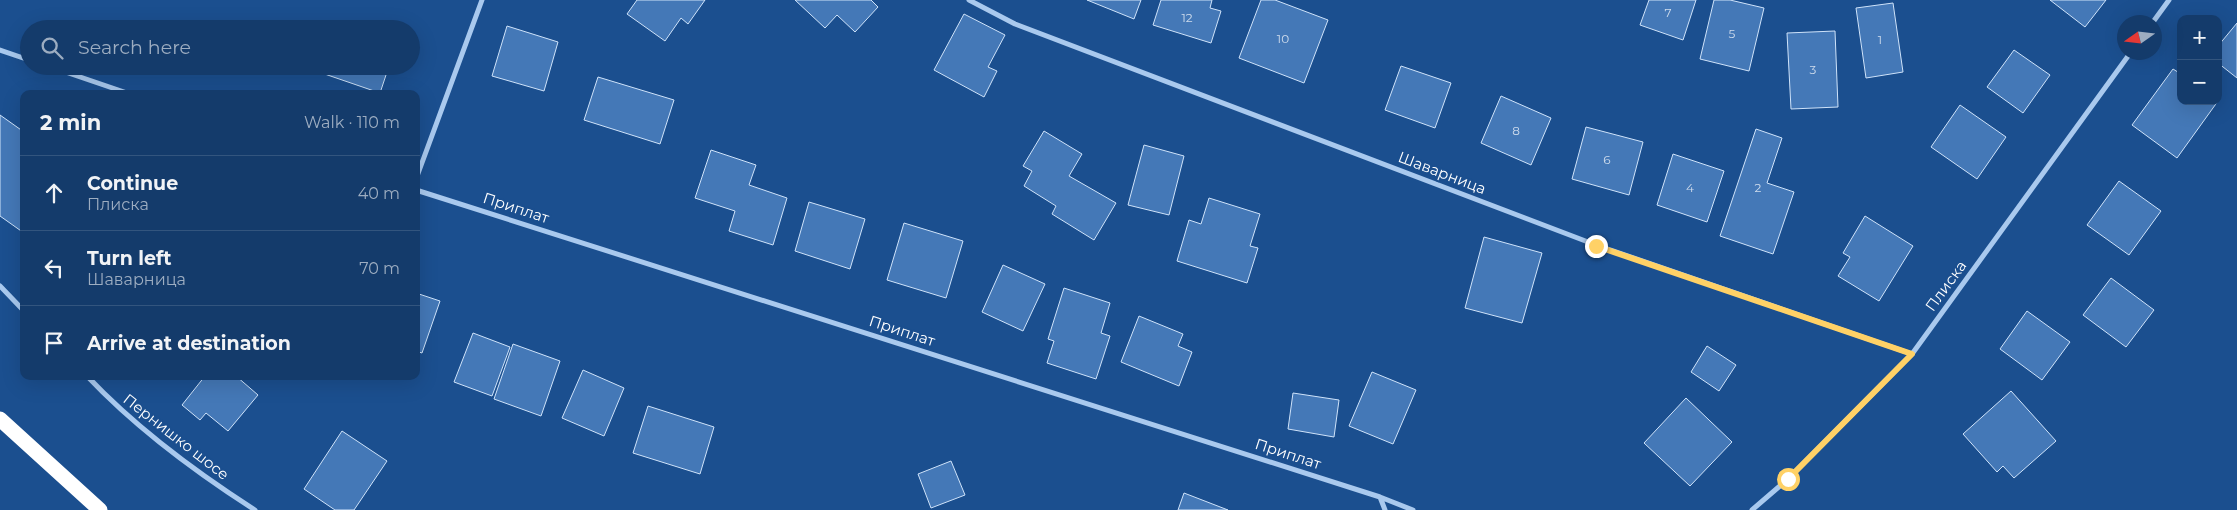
<!DOCTYPE html>
<meta charset="utf-8">
<style>
body{margin:0;font-family:Montserrat,sans-serif;background:#1d4271;color:#f1f3f6}
.controls{position:absolute;right:15px;top:15px;display:grid;overflow:hidden;border-radius:10px;box-shadow:0 5px 20px #0002}
.controls button{width:45px;height:45px;display:grid;place-items:center;padding:0;border:0;border-bottom:1px solid #33557e;background:#143b6b;color:#f1f3f6;font:25px sans-serif}
.compass{position:absolute;left:2117px;top:15px;width:45px;height:45px;border-radius:50%;background:#143b6b;box-shadow:0 5px 20px #0002;rotate:256deg}
.stop{position:absolute;width:15px;height:15px;margin:-11px;border:4px solid #ffd166;border-radius:50%;background:#fff}
.stop.end{background:#ffd166;border-color:#fff;box-shadow:0 1px 5px #0008}
.list{margin:0;padding:0;list-style:none}
h2{display:flex;justify-content:space-between;align-items:center;height:65px;margin:0;padding:0 20px;font-size:21px}
h2 small{font-size:16px;font-weight:400;color:#9dadc1}
.list li{display:grid;grid-template-columns:32px 1fr auto;gap:15px;align-items:center;box-sizing:border-box;height:75px;padding:0 20px;border-top:1px solid #33557e}
.list b{display:block;font-size:19px;white-space:nowrap}
.list p{margin:0;font-size:16px;white-space:nowrap;color:#9dadc1}
.list em{font-size:16px;font-style:normal;color:#9dadc1}
.icon{flex:none;width:28px;height:28px;fill:none;stroke:currentColor;stroke-width:2;stroke-linecap:round;stroke-linejoin:round}
.map{position:relative;flex:none;width:2237px;height:510px;overflow:hidden}
.search{position:absolute;background:#143b6b;box-shadow:0 5px 20px #0002;left:20px;top:20px;width:400px;height:55px;display:flex;align-items:center;gap:12px;box-sizing:border-box;padding:0 18px;border-radius:28px;color:#9dadc1;font-size:19px}
.panel{position:absolute;background:#143b6b;box-shadow:0 5px 20px #0002;left:20px;top:90px;width:400px;height:290px;border-radius:10px}
.map>svg:first-child{display:block}
.building{fill:#4478b7;stroke:#cfe3fa}
.lines{fill:none;stroke-linecap:round;stroke-linejoin:round}
.street{stroke:#a9c9ee;stroke-width:5}
.highway{stroke:#fff;stroke-width:15}
.route{stroke:#ffd166;stroke-width:6}
.labels{text-anchor:middle;stroke-width:4;stroke-linejoin:round;paint-order:stroke}
.number-label{font-size:12px;fill:#d0dded}
.street-label{font-size:15px;fill:#fff;stroke:#1b4f8f}
</style>
<div class="map">
<svg width="2237" height="510" viewBox="0 0 2237 510">
<rect width="100%" height="100%" fill="#1b4f8f"/>
<path class="building" d="M637,0h68l-17,24 -7,-6 -16,23 -38,-27z
M795,0h76l7,7 -23,25 -18,-17 -12,13z
M1087,0h54l-7,19z
M1161,0h51l-2,8 11,3 -10,32 -58,-18z
M1261,0h14l53,20 -24,63 -65,-25z
M1649,0h47l-13,40 -43,-15z
M1714,0h16l34,8 -15,63 -49,-12z
M2050,0h56l-21,27z
M1893,3l10,69 -37,6 -10,-70z
M964,14l41,21 -17,32 9,4 -13,26 -50,-27z
M2237,23v55l-19,-15v-17z
M507,26l51,16 -14,49 -52,-15z
M1835,31l3,76 -47,2 -4,-76z
M2014,50l36,25 -27,38 -36,-26z
M314,66h75l-9,27 -67,-23z
M1401,66l50,17 -16,45 -50,-18z
M2173,69l8,5v27h37l-41,57 -45,-33z
M598,77l76,23 -14,44 -76,-24z
M1501,96l50,22 -20,47 -50,-22z
M1960,105l46,32 -29,42 -46,-32z
M0,115l24,17v101l-24,-17z
M1586,127l57,15 -14,53 -57,-16z
M1756,129l26,9 -15,45 27,9 -21,62 -53,-18z
M1044,131l38,23 -13,22 47,27 -22,37 -42,-26 4,-8 -32,-20 8,-15 -9,-5z
M1144,145l40,11 -15,59 -41,-10z
M711,150l45,15 -7,20 38,13 -14,47 -44,-14 6,-20 -40,-13z
M1673,154l51,17 -17,51 -50,-17z
M2119,181l42,30 -32,44 -42,-30z
M1209,198l51,16 -10,32 8,2 -11,35 -70,-22 12,-41 12,4z
M809,202l56,17 -15,50 -55,-18z
M1865,216l48,30 -34,55 -41,-25 12,-19 -7,-4z
M904,223l59,18 -17,57 -59,-18z
M1484,237l58,16 -20,70 -57,-15z
M1003,265l42,19 -22,47 -41,-19z
M2111,278l43,32 -28,37 -43,-32z
M1064,288l46,15 -9,30 9,3 -14,43 -49,-16 7,-22 -6,-2z
M416,293l24,8 -18,52 -6,-2z
M2027,311l43,31 -28,38 -42,-31z
M1139,316l44,18 -5,12 14,6 -13,34 -58,-24z
M473,333l37,14 -18,49 -38,-14z
M513,344l47,17 -19,55 -47,-17z
M1707,346l29,19 -17,26 -28,-19z
M583,370l41,18 -20,48 -42,-18z
M1372,372l44,18 -23,54 -44,-18z
M205,376h31l22,19 -30,36 -22,-18 -6,7 -18,-15z
M2011,391l45,50 -42,37 -11,-12 -6,6 -34,-38z
M1293,393l46,7 -5,37 -46,-8z
M1686,398l46,44 -42,44 -46,-43z
M648,406l66,21 -14,47 -67,-21z
M342,431l45,30 -33,49h-19l-31,-21z
M951,461l14,34 -34,13 -13,-34z
M1184,493l44,17h-50z"/>
<g class="lines">
<path class="street" d="M969,0l46,24 581,221 316,109
M2153,22l16,-22
M0,50l29,10
M48,66l82,28
M416,179l66,-179
M416,190l964,307 33,13
M0,286l24,25
M87,376c50,53 107,95 168,134
M1380,497l5,13
M1752,510l36,-31 124,-125 219,-302"/>
<path class="highway" d="M0,419l100,91"/>
</g>
<g class="lines">
<path class="route" d="M1596,246l316,108 -124,125"/>
</g>
<g class="labels">
<g class="number-label">
<text x="1668" y="17">7</text>
<text x="1187" y="22">12</text>
<text x="1732" y="38">5</text>
<text x="1283" y="43">10</text>
<text x="1880" y="44">1</text>
<text x="1813" y="74">3</text>
<text x="1516" y="135">8</text>
<text x="1607" y="164">6</text>
<text x="1690" y="192">4</text>
<text x="1758" y="192">2</text>
</g>
<g class="street-label">
<text transform="translate(1442 173) rotate(21)" y="5">Шаварница</text>
<text transform="translate(516 208) rotate(18)" y="5">Приплат</text>
<text transform="translate(1946 286) rotate(-54)" y="5">Плиска</text>
<text transform="translate(902 331) rotate(18)" y="5">Приплат</text>
<text transform="translate(176 437) rotate(38)" y="5">Пернишко шосе</text>
<text transform="translate(1288 454) rotate(18)" y="5">Приплат</text>
</g>
</g>
</svg>
<div class="controls">
<button>+</button>
<button>−</button>
</div>
<svg class="compass" viewBox="-18 -18 36 36"><path d="M0-13l5 13h-10z" fill="#e53935"/><path d="M0 13l5-13h-10z" fill="#9dadc1"/></svg>
<div class="stop" style="left:1788px;top:479px"></div>
<div class="stop end" style="left:1596px;top:246px"></div>
<div class="search"><svg class="icon" aria-label="search" viewBox="0 0 24 24"><circle cx="10" cy="10" r="6"/><path d="M15 15l6 6"/></svg>Search here</div>
<section class="panel">
<h2>2 min<small>Walk · 110 m</small></h2>
<ul class="list">
<li><svg class="icon" aria-label="ahead" viewBox="0 0 24 24"><path d="M12 20V5M6 11l6-6 6 6"/></svg><div><b>Continue</b><p>Плиска</p></div><em>40 m</em></li>
<li><svg class="icon" aria-label="left" viewBox="0 0 24 24"><path d="M17 20v-9H6M10 6l-5 5 5 5"/></svg><div><b>Turn left</b><p>Шаварница</p></div><em>70 m</em></li>
<li><svg class="icon" aria-label="arrive" viewBox="0 0 24 24"><path d="M6 21V4h12l-3 4 3 4H6"/></svg><div><b>Arrive at destination</b></div></li>
</ul>
</section>
</div>
